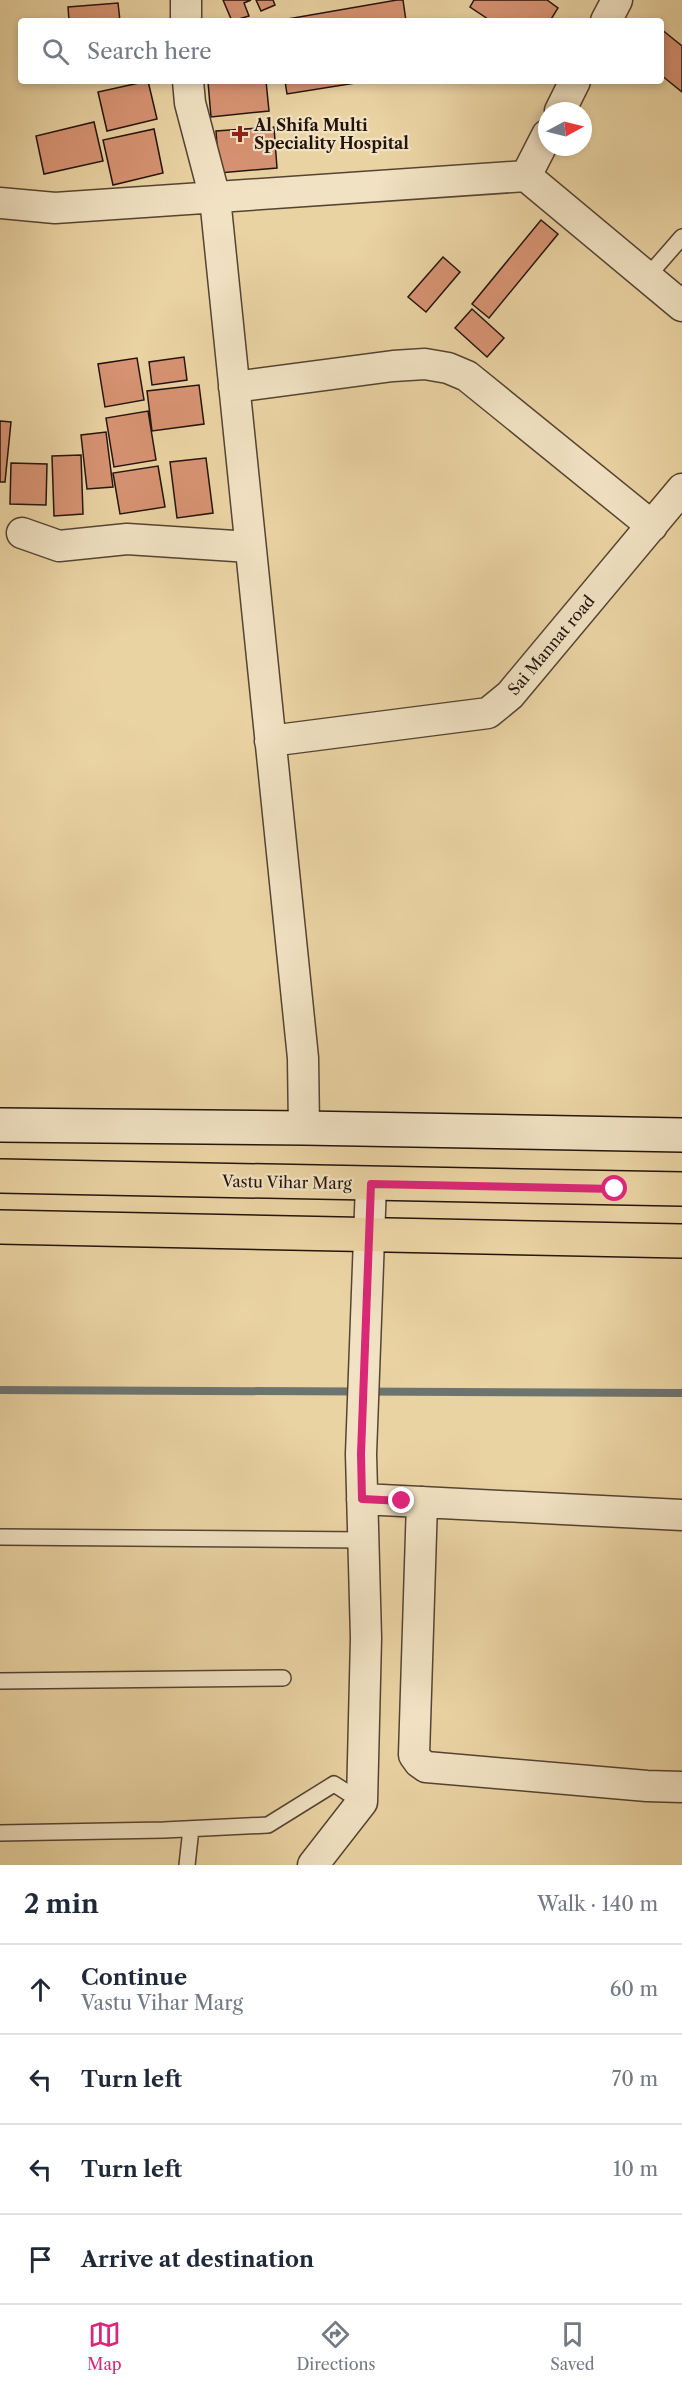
<!DOCTYPE html>
<meta charset="utf-8">
<style>
body{margin:0;font-family:"Libre Caslon Text",serif;background:#f6f6f7;color:#1f2937}
.compass{position:absolute;left:538px;top:102px;width:54px;height:54px;border-radius:50%;background:#fff;box-shadow:0 3px 9px #0003;rotate:83deg}
.stop{position:absolute;width:18px;height:18px;margin:-14px;border:4px solid #db2777;border-radius:50%;background:#fff}
.stop.end{background:#db2777;border-color:#fff;box-shadow:0 2px 6px #0008}
.list{margin:0;padding:0;list-style:none}
h2{display:flex;justify-content:space-between;align-items:center;height:78px;margin:0;padding:0 24px;font-size:26px}
h2 small{font-size:20px;font-weight:400;color:#747a83}
.list li{display:grid;grid-template-columns:39px 1fr auto;gap:18px;align-items:center;box-sizing:border-box;height:90px;padding:0 24px;border-top:2px solid #e0e1e3}
.list b{display:block;font-size:22px;white-space:nowrap}
.list p{margin:0;font-size:20px;white-space:nowrap;color:#747a83}
.list em{font-size:20px;font-style:normal;color:#747a83}
.icon{flex:none;width:33px;height:33px;fill:none;stroke:currentColor;stroke-width:2;stroke-linecap:round;stroke-linejoin:round}
.map{position:relative;flex:none;width:682px;height:1865px;overflow:hidden}
.search{position:absolute;background:#fff;box-shadow:0 3px 9px #0003;left:18px;right:18px;top:18px;height:66px;display:flex;align-items:center;gap:15px;box-sizing:border-box;padding:0 21px;border-radius:6px;color:#747a83;font-size:22px}
.sheet{height:438px;background:#fff}
nav{display:flex;justify-content:space-around;align-items:center;box-sizing:border-box;height:84px;border-top:2px solid #e0e1e3;background:#fff;font-size:16px;color:#747a83}
nav a{display:grid;justify-items:center;gap:3px}
nav .on{color:#db2777}
.map>svg:first-child{display:block}
.lines{fill:none;stroke-linecap:round;stroke-linejoin:round}
.stream{stroke:#6d7470;stroke-width:8}
.building{fill:#d79373;stroke:#23140c;stroke-width:1.5}
.lane-casing{stroke:#554432;stroke-width:18}
.street-casing{stroke:#554432;stroke-width:33}
.secondary-casing{stroke:#23140c;stroke-width:36}
.primary-casing{stroke:#23140c;stroke-width:36}
.lane{stroke:#f1e2c3;stroke-width:15}
.street{stroke:#f1e2c3;stroke-width:30}
.secondary{stroke:#f1e2c3;stroke-width:33}
.primary{stroke:#ead3a3;stroke-width:33}
.route{stroke:#db2777;stroke-width:8}
.poi-dot{fill:#8f2418;stroke:#f1e2c3;stroke-width:2}
.labels{text-anchor:middle;stroke-width:4.5;stroke-linejoin:round;paint-order:stroke}
.poi-label{font-size:16px;font-weight:bold;fill:#23140c;stroke:#f1e2c3;text-anchor:start}
.street-label{font-size:16px;fill:#23140c;stroke:#f1e2c3}
</style>
<div class="map">
<svg width="682" height="1865" viewBox="0 0 682 1865">
<rect width="100%" height="100%" fill="#ead3a3"/>
<filter id="stains"><feTurbulence type="fractalNoise" baseFrequency=".00333" numOctaves="4"/><feColorMatrix values="0 0 0 0 .2 0 0 0 0 .09 0 0 0 0 .02 0 0 0 .5 -.17"/></filter>
<radialGradient id="worn" r=".72"><stop offset=".6" stop-color="#630" stop-opacity="0"/><stop offset="1" stop-color="#630" stop-opacity=".3"/></radialGradient>
<g class="lines">
<path class="stream" d="M0,1390l682,3"/>
</g>
<path class="building" d="M223,0h28l-7,3 5,13 -17,5z
M256,0h17l2,5 -14,6z
M397,0h6l3,21h-130z
M474,0h73l11,8 -8,13h-59l-21,-14z
M118,3l2,18h-51l-1,-14z
M661,29l21,17v46l-21,-17z
M148,81l9,38 -50,12 -9,-39z
M219,81h47l3,30 -58,6 -3,-35z
M285,81h83l-81,13z
M94,122l9,39 -59,13 -8,-38z
M274,127l3,41 -58,5 -3,-42z
M154,129l9,44 -50,12 -10,-45z
M541,220l17,14 -69,84 -17,-14z
M443,257l17,15 -34,40 -18,-15z
M472,309l32,29 -17,19 -32,-29z
M184,357l3,23 -35,5 -3,-23z
M137,358l7,42 -39,7 -7,-43z
M199,385l5,39 -52,7 -5,-40z
M148,411l8,49 -42,7 -8,-49z
M0,421l11,1 -6,60h-5z
M106,432l7,55 -26,2 -6,-54z
M81,455l2,59 -29,2 -2,-60z
M206,458l7,55 -36,5 -7,-56z
M11,463l36,1 -1,41 -36,-1z
M158,466l7,41 -45,7 -7,-41z"/>
<g class="lines">
<g class="lane-casing">
<path id="lane" d="M647,277l35,-40
M0,1537l362,3
M0,1681l283,-3
M0,1833l164,-3 104,-5 66,-41 28,18
M187,1865l4,-36"/>
</g>
<g class="street-casing">
<path id="street" d="M186,21v-21
M606,21l11,-21
M188,81l2,22 25,95 88,860 1,70
M560,111l15,-30
M526,176l21,-41
M0,203l55,5 471,-32 156,130
M234,387l159,-21 32,-2 23,4 19,8 185,150
M22,533l37,13 68,-7 123,8
M270,741l218,-28 22,-18 172,-206
M362,1499l320,16
M422,1502l-8,253 5,7 7,5 221,19 35,1
M313,1865l49,-63 4,-164 -5,-184 10,-270"/>
</g>
<g class="secondary-casing">
<path id="secondary" d="M0,1125l304,3 378,7"/>
</g>
<g class="primary-casing">
<path id="primary" d="M0,1176l682,13
M0,1227l682,14"/>
</g>
<use href="#lane" class="lane"/>
<use href="#street" class="street"/>
<use href="#secondary" class="secondary"/>
<use href="#primary" class="primary"/>
</g>
<g class="lines">
<path class="route" d="M402,1501l-40,-2 -1,-45 10,-270 244,5"/>
</g>
<path class="poi-dot" d="M237 125h6v6h6v6h-6v6h-6v-6h-6v-6h6z"/>
<g class="labels">
<g class="poi-label">
<text x="254" y="131">Al Shifa Multi<tspan x="254" dy="18">Speciality Hospital</tspan></text>
</g>
<g class="street-label">
<text transform="translate(551 645) rotate(-50)" y="6">Sai Mannat road</text>
<text transform="translate(287 1182) rotate(1)" y="6">Vastu Vihar Marg</text>
</g>
</g>
<rect width="100%" height="100%" filter="url(#stains)"/>
<rect width="100%" height="100%" fill="url(#worn)"/>
</svg>
<svg class="compass" viewBox="-18 -18 36 36"><path d="M0-13l5 13h-10z" fill="#e53935"/><path d="M0 13l5-13h-10z" fill="#747a83"/></svg>
<div class="stop" style="left:615px;top:1189px"></div>
<div class="stop end" style="left:402px;top:1501px"></div>
<div class="search"><svg class="icon" aria-label="search" viewBox="0 0 24 24"><circle cx="10" cy="10" r="6"/><path d="M15 15l6 6"/></svg>Search here</div>
</div>
<section class="sheet">
<h2>2 min<small>Walk · 140 m</small></h2>
<ul class="list">
<li><svg class="icon" aria-label="ahead" viewBox="0 0 24 24"><path d="M12 20V5M6 11l6-6 6 6"/></svg><div><b>Continue</b><p>Vastu Vihar Marg</p></div><em>60 m</em></li>
<li><svg class="icon" aria-label="left" viewBox="0 0 24 24"><path d="M17 20v-9H6M10 6l-5 5 5 5"/></svg><div><b>Turn left</b></div><em>70 m</em></li>
<li><svg class="icon" aria-label="left" viewBox="0 0 24 24"><path d="M17 20v-9H6M10 6l-5 5 5 5"/></svg><div><b>Turn left</b></div><em>10 m</em></li>
<li><svg class="icon" aria-label="arrive" viewBox="0 0 24 24"><path d="M6 21V4h12l-3 4 3 4H6"/></svg><div><b>Arrive at destination</b></div></li>
</ul>
</section>
<nav>
<a class="on"><svg class="icon" aria-label="map" viewBox="0 0 24 24"><path d="M3 6l6-2 6 2 6-2v14l-6 2-6-2-6 2zM9 4v14M15 6v14"/></svg>Map</a>
<a><svg class="icon" aria-label="directions" viewBox="0 0 24 24"><path d="M12 3l9 9-9 9-9-9zM9 14v-3h6M13 9l2 2-2 2"/></svg>Directions</a>
<a><svg class="icon" aria-label="saved" viewBox="0 0 24 24"><path d="M7 4h10v16l-5-4-5 4z"/></svg>Saved</a>
</nav>
